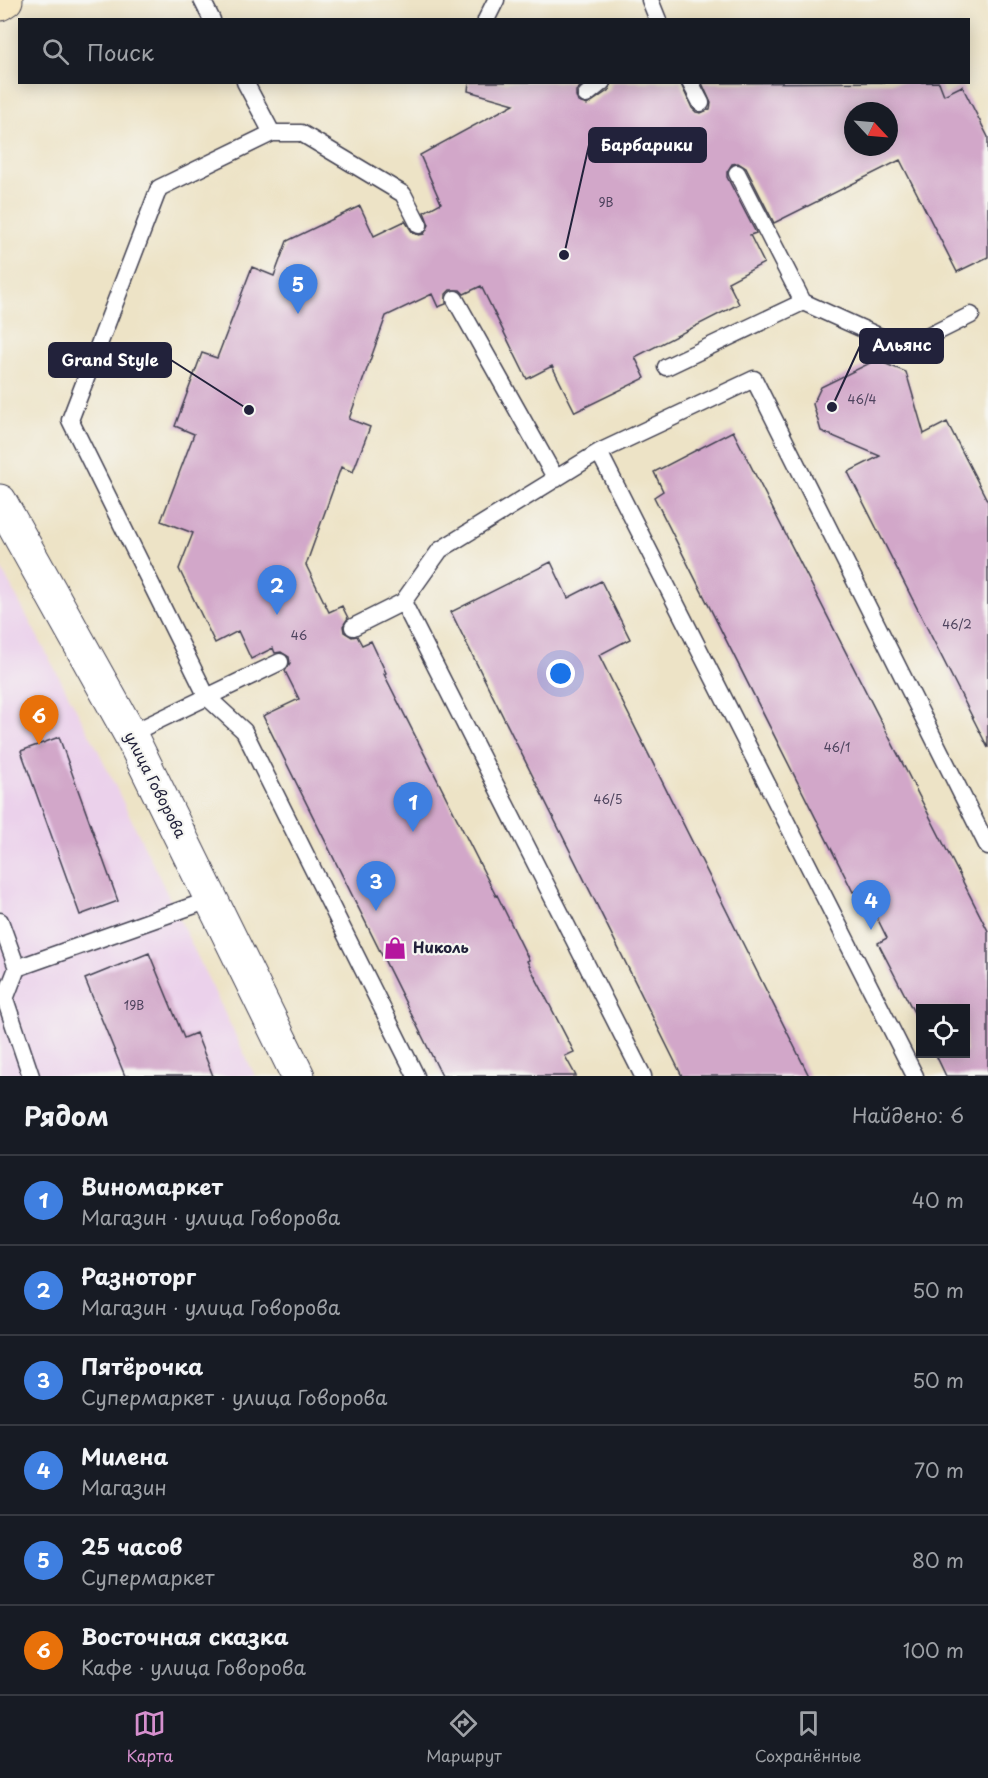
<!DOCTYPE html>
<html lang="ru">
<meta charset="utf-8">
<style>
body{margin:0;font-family:"Playpen Sans",sans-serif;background:#242831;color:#f1f3f6}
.controls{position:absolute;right:18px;bottom:18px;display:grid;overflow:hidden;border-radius:0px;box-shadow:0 3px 15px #0003}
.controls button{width:54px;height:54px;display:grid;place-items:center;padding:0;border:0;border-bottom:2px solid #363941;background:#171b24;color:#f1f3f6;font:30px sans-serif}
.compass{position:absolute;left:844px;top:102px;width:54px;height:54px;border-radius:50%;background:#171b24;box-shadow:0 3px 15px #0003;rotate:116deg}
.you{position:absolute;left:561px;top:674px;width:21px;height:21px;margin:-15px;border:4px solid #fff;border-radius:50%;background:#1a73e8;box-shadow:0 0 0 9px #1a73e833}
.badge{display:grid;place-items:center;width:39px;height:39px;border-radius:50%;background:#d690ce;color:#fff;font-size:20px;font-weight:700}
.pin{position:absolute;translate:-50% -50px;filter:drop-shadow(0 2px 3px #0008)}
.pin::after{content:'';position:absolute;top:32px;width:21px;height:18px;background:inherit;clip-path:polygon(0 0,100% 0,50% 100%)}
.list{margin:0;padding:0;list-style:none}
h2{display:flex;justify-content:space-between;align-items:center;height:78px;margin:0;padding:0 24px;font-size:26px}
h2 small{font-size:20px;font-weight:400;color:#9ea1a6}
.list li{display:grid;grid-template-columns:39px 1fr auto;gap:18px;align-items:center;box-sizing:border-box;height:90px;padding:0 24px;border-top:2px solid #363941}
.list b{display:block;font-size:22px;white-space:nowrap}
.list p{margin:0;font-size:20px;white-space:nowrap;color:#9ea1a6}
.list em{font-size:20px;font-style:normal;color:#9ea1a6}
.icon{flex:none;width:33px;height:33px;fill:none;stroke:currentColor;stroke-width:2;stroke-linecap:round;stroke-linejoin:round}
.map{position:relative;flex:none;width:988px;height:1076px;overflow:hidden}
.search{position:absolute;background:#171b24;box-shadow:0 3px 15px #0003;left:18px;right:18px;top:18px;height:66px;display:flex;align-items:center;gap:15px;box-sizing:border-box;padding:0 21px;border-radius:0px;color:#9ea1a6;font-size:22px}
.sheet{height:618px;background:#171b24}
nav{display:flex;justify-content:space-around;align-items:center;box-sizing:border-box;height:84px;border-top:2px solid #363941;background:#171b24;font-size:16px;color:#9ea1a6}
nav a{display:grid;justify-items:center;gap:3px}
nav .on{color:#d690ce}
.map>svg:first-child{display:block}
.built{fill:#ebd1eb}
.building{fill:#d2a7c9;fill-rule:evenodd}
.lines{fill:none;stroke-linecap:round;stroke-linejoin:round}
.service-casing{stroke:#403f50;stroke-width:19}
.tertiary-casing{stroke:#403f50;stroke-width:35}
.secondary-casing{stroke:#403f50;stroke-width:35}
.service{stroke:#fff;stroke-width:16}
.tertiary{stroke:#fff;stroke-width:33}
.secondary{stroke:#f7e8c3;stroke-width:33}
.labels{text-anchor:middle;stroke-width:4.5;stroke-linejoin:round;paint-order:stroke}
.number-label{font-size:12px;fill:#4e435e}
.street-label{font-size:15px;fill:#22223b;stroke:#f6f6f2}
.poi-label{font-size:15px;font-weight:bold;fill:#22223b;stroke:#f6f6f2;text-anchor:start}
.leader{fill:none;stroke:#22223b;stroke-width:2}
.callout-dot{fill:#22223b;stroke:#f6f6f2;stroke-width:2}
.callout{fill:#22223b;stroke:#22223b;stroke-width:2}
.callout-label{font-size:16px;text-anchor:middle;font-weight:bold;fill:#fff}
</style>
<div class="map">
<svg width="988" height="1076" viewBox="0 0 988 1076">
<rect width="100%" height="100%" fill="#f6f6f2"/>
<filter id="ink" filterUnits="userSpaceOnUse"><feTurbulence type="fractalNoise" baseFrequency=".0167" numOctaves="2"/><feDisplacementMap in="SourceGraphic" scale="12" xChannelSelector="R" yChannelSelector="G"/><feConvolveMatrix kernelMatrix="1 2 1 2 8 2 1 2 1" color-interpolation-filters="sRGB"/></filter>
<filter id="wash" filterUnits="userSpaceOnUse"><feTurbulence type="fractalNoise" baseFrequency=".008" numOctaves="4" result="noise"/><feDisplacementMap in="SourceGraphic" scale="24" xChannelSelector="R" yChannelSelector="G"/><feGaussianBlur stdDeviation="1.35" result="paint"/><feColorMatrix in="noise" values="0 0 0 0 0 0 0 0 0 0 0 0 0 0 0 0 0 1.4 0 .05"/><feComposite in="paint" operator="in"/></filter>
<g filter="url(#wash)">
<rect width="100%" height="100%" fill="#ede3c6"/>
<path class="built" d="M0,566l97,182 158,328h-255z"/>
<g id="blocks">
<path class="building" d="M469,82h116l-9,9v5l2,6 9,3 22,-15 3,-8h68l12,26 4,4 5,1 9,-4 1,-6 -9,-20 237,-1 5,13 18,-9 26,51v120l-31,15 -57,-112 -126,63 -28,-55 -8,-5 -6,1 -5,8v5l29,56 -6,2 14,28 -36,19 11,22 -104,53 10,21 -70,34 -23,-46 -25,13 -46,-93 -17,8 -4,-4h-10l-4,4v10l-8,3 -6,-13 -46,22 -37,103 21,8 -17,45 -12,-5 -35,98 23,47 13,-6 6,12 -5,8 1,6 8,5 5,-1 5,9 9,-4 15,32 -2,1 112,222 1,-1 32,65 -2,1 47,91 -9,4 11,20h-134l-179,-360 36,-17 -14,-28 5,-8 -1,-6 -8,-5 -6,1 -2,-5 -22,11 -13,-28 -23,12 -36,-74 14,-36 -32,-12 33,-87 -19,-8 27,-73 15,5 35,-91 22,9 13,-35 73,-35 14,30 31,-15 8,12 6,2 5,-1 5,-9 -5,-13 17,-9 -21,-48 94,-51 -46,-13zM853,111h36v36h-36z
M876,360l30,12 18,62 23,-12 41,80v246l-140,-276 32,-16 -59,-25 -8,-27 8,-17z
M733,431l255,500v145h-42l-11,-23h31v-45h-45v18l-43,-83 9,-5 -25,-50 -9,4 -199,-395 9,-6 -9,-19z
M551,562l17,36 33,-17 29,58 -31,16 210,421h-127l-231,-464z
M59,737l59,164 -38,14 -59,-164z
M149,953l35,85 12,-5 17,43h-88l-40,-97z"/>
</g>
</g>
<g filter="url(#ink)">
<use href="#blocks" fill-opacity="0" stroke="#403f50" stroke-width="1.5"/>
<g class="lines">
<g class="service-casing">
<path id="service" d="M202,0l10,20
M650,0l8,20
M486,20l10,-20
M245,82l27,51
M690,82l11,21
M586,95l16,-13
M737,173l66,129 102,46 66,-33
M455,299l101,180
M666,367l137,-65
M599,452l155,-73 234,468
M353,627l50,-25
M130,734l150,-72
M0,921l17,47
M31,1076l-26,-77 12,-31 195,-69
M416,1076l-172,-345 -37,-34 -137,-277 89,-232 113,-55h29l102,61 16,31
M643,1076l-240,-474 37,-52 159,-98 316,624"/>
</g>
<g class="tertiary-casing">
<path id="tertiary" d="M0,501l130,233 168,342"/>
</g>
<g class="secondary-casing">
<path id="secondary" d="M0,4l6,-4"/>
</g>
<use href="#service" class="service"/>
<use href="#tertiary" class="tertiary"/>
<use href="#secondary" class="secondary"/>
</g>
</g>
<defs>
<g id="shop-bare" transform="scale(1.8)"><path d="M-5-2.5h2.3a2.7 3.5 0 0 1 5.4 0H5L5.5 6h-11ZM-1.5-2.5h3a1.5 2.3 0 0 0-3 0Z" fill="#b5179e" stroke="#f6f6f2" stroke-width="2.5" paint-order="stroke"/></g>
</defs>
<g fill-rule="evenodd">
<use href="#shop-bare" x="395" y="948"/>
</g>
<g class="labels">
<g class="number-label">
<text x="606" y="207">9В</text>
<text x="862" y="404">46/4</text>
<text x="957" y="629">46/2</text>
<text x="299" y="640">46</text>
<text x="837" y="752">46/1</text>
<text x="608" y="804">46/5</text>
<text x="134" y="1010">19В</text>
</g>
<g class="street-label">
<text transform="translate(155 785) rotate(63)" y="5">улица Говорова</text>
</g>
<g class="poi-label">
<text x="413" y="953">Николь</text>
</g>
</g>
<path class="leader" d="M564 255L589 145M832 407L860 346M249 410L171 360"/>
<g class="callout-dot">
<circle cx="564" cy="255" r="6"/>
<circle cx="832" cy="407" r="6"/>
<circle cx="249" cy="410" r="6"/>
</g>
<g class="callout">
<rect x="589" y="128" width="117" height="34" rx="6"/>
<rect x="860" y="329" width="83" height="34" rx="6"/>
<rect x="49" y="343" width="122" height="34" rx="6"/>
</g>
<g class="callout-label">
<text x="647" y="151">Барбарики</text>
<text x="902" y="351">Альянс</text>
<text x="110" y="366">Grand Style</text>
</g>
</svg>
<div class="controls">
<button><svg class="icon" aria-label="locate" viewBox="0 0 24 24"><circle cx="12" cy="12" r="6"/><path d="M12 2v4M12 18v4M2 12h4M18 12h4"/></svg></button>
</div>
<svg class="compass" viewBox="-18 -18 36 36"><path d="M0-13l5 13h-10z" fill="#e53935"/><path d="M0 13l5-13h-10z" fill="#9ea1a6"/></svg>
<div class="you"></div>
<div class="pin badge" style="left:413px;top:832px;background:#3f7fe0">1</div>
<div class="pin badge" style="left:277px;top:615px;background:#3f7fe0">2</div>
<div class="pin badge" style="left:376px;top:911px;background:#3f7fe0">3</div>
<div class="pin badge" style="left:871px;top:930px;background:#3f7fe0">4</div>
<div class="pin badge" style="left:298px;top:314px;background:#3f7fe0">5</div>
<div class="pin badge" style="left:39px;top:745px;background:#e8710a">6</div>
<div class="search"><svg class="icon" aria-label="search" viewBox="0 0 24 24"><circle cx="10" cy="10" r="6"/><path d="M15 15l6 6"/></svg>Поиск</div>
</div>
<section class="sheet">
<h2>Рядом<small>Найдено: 6</small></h2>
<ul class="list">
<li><span class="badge" style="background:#3f7fe0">1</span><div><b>Виномаркет</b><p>Магазин · улица Говорова</p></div><em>40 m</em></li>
<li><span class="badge" style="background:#3f7fe0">2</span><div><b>Разноторг</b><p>Магазин · улица Говорова</p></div><em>50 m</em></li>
<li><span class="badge" style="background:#3f7fe0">3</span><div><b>Пятёрочка</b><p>Супермаркет · улица Говорова</p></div><em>50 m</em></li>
<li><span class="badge" style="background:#3f7fe0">4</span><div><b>Милена</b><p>Магазин</p></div><em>70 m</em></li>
<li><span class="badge" style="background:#3f7fe0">5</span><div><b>25 часов</b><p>Супермаркет</p></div><em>80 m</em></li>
<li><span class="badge" style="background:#e8710a">6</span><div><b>Восточная сказка</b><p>Кафе · улица Говорова</p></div><em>100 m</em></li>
</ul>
</section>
<nav>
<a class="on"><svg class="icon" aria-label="map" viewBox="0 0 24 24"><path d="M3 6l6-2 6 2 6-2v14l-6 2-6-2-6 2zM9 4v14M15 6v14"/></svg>Карта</a>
<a><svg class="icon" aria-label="directions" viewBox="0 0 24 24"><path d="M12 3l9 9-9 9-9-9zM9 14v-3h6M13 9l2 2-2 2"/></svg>Маршрут</a>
<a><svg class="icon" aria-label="saved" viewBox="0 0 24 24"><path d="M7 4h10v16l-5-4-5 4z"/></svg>Сохранённые</a>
</nav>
